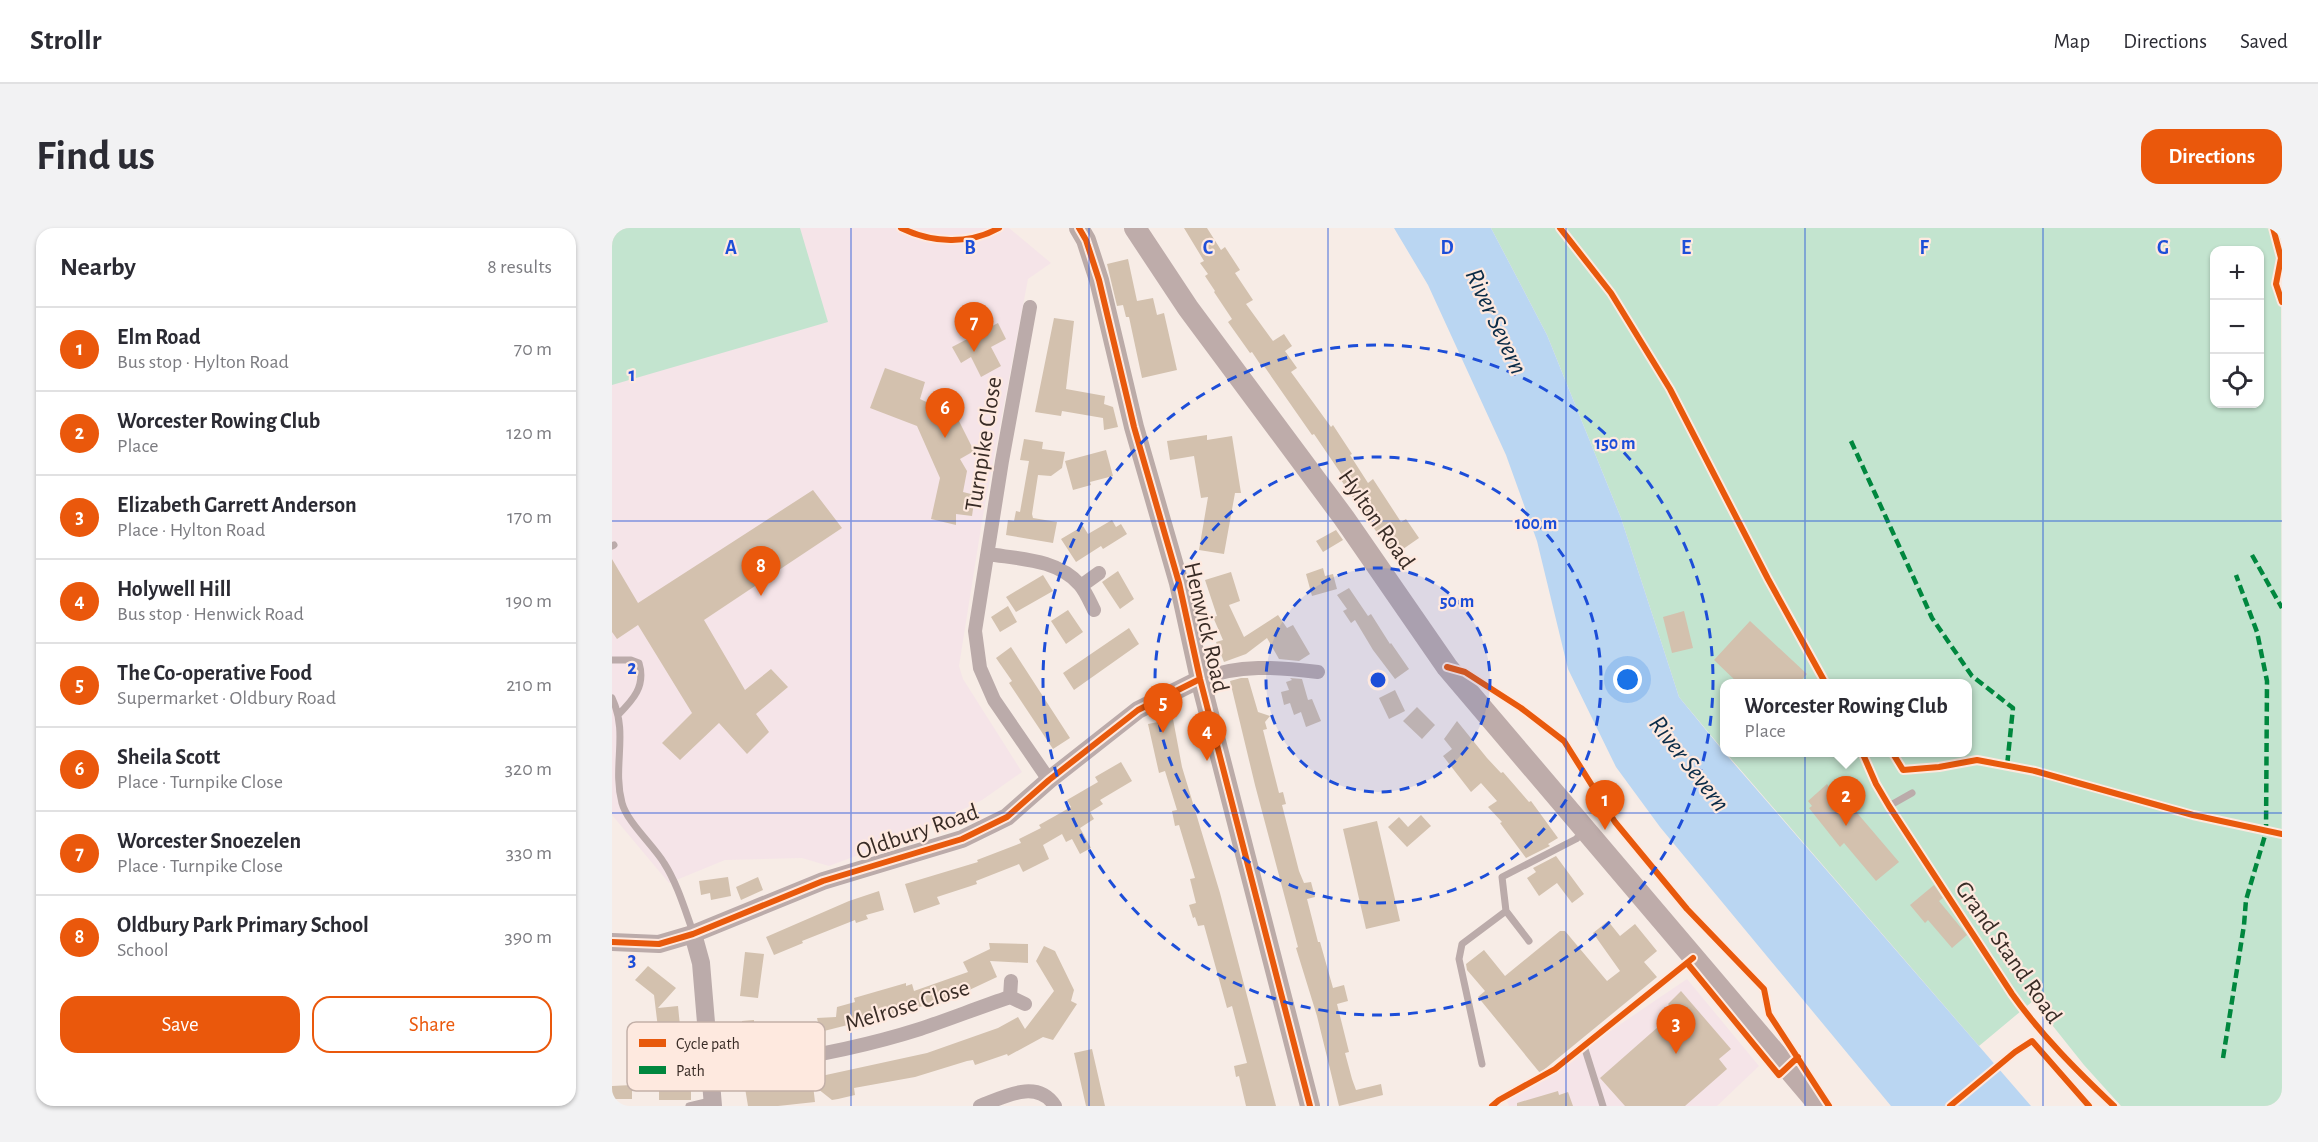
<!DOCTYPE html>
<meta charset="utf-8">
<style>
body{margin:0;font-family:"Alegreya Sans",sans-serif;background:#f2f2f3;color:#2b2b33}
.controls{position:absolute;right:18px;top:18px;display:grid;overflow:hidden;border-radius:12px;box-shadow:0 2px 4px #0004}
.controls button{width:54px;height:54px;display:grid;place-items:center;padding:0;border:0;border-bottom:2px solid #e1e1e2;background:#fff;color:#2b2b33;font:30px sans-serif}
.you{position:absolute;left:1016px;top:452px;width:21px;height:21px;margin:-15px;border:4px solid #fff;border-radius:50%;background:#1a73e8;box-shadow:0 0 0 9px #1a73e833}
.badge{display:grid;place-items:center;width:39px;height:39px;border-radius:50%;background:#ea580c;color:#fff;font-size:20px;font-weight:700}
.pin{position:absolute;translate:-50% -50px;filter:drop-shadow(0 2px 3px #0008)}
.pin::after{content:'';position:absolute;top:32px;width:21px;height:18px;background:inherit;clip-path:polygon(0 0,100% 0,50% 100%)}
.popup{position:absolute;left:1108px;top:451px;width:252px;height:78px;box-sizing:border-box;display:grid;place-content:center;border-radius:12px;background:#fff;filter:drop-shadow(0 2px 4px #0005);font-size:20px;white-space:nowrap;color:#7c7c81}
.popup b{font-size:22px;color:#2b2b33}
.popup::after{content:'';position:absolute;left:50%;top:100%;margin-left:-12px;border:12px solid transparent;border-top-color:#fff}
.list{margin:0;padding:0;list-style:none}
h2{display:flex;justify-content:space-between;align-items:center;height:78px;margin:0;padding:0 24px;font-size:26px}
h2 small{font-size:20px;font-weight:400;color:#7c7c81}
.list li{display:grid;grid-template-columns:39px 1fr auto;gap:18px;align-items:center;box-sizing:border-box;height:84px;padding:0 24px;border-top:2px solid #e1e1e2}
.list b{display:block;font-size:22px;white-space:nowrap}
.list p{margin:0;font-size:20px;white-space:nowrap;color:#7c7c81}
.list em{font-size:20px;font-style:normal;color:#7c7c81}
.actions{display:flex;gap:12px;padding:18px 24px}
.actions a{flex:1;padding:14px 0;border:2px solid #ea580c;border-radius:18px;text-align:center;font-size:21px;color:#ea580c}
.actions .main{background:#ea580c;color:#fff}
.icon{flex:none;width:33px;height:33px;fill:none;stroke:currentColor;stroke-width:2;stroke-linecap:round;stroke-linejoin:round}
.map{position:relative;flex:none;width:1670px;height:878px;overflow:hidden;border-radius:18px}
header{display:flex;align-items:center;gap:36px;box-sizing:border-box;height:84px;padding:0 30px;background:#fff;border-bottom:2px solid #e1e1e2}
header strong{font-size:28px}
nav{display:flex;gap:33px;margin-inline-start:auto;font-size:21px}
.intro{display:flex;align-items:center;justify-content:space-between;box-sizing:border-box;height:144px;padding:0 36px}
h1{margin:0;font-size:42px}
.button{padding:15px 27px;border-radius:18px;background:#ea580c;color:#fff;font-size:21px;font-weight:700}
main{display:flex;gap:36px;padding:0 36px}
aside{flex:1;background:#fff;border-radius:18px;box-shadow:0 2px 4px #0004}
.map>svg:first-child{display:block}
.education{fill:#f5e4e8}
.green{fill:#c3e4cf;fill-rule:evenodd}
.water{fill:#bad6f2}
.building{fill:#d3c1ae}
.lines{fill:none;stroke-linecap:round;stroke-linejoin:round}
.service{stroke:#bbabaa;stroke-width:7}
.minor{stroke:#bbabaa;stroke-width:14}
.tertiary{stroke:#bbabaa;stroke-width:18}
.secondary{stroke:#bbaba8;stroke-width:20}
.primary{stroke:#beacaa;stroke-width:22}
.quiet{stroke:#00873e;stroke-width:4.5;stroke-dasharray:9 4.5;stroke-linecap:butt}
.cycleway-casing{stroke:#fee9df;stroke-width:10}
.cycleway{stroke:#e8590c;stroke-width:6}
.grid{fill:none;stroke:#1d4ed8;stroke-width:1.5;stroke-opacity:0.55}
.ring{fill:none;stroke:#1d4ed8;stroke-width:3;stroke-dasharray:10 8}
.labels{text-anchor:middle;stroke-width:4.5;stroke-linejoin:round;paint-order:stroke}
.street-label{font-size:24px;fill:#392c26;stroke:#fee9df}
.water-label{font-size:26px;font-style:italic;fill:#0b2c48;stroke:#fee9df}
.key{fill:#fee9df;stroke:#c3b0a8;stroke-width:1.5}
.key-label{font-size:16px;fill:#392c26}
.grid-label{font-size:20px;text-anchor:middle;font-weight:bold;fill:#1d4ed8;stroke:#fee9df;stroke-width:4.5;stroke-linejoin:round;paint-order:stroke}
.centre{fill:#1d4ed8;stroke:#fee9df;stroke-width:3}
.ring-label{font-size:18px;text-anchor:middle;font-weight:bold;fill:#1d4ed8;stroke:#fee9df;stroke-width:4.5;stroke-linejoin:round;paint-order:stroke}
</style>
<header>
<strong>Strollr</strong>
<nav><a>Map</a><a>Directions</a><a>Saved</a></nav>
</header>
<div class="intro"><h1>Find us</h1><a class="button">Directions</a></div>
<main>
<aside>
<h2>Nearby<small>8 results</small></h2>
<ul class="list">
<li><span class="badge">1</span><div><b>Elm Road</b><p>Bus stop · Hylton Road</p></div><em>70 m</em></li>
<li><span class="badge">2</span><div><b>Worcester Rowing Club</b><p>Place</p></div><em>120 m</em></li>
<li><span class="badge">3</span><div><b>Elizabeth Garrett Anderson</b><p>Place · Hylton Road</p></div><em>170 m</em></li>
<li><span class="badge">4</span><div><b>Holywell Hill</b><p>Bus stop · Henwick Road</p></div><em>190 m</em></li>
<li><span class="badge">5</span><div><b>The Co-operative Food</b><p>Supermarket · Oldbury Road</p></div><em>210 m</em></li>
<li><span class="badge">6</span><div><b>Sheila Scott</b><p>Place · Turnpike Close</p></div><em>320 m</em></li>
<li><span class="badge">7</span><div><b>Worcester Snoezelen</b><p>Place · Turnpike Close</p></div><em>330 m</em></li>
<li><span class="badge">8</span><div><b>Oldbury Park Primary School</b><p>School</p></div><em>390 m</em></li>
</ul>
<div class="actions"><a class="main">Save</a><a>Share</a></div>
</aside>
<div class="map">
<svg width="1670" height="878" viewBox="0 0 1670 878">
<rect width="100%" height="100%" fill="#f7ece6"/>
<path class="education" d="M0,0h397l42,35 -23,16 -46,242 -23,145 4,13 59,93 -40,28 -73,36 -80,30 -27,-8 -77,2 -56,23 -57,-68z
M1075,751l72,87 -42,40h-208l-2,-5z"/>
<path class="green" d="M0,0h188l28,94 -216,63z
M879,0h790l1,878h-161l-37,-41 -51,-64 -54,45 -253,-293 242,-1v-68h-244v67l-45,-54 -58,-179 -74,-183zM1602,22h46v154h-46z"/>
<path class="water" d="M782,0h97l56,107 74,183 58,179 45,55 307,354h-140l-231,-279 -44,-60 -48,-98 -31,-128 -31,-86 -78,-170z"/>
<path class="building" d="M572,0h23l14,22 4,-3 15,23 -5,3 18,27 -7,4 27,37 11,-7 8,12 -7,5 12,17 -6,4 40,55 2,-2 19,29 -2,1 18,28 5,-4 28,43 5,-3 13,19 -26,18 -52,-76 3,-2 -30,-44 -2,1 -48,-69 -2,1 -10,-15 -2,1 -22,-31 4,-3 -18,-27 1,-1 -10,-15 3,-2 -8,-11 4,-2z
M516,31l9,42 16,-3 4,17 7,-2 13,57 -35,8 -13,-61h-3l-3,-12 -6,1 -10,-42z
M442,90l20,3 -8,68 39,7 -1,8 9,3 5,20 -14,3 -1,-12 -41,-7 -1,5 -26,-4z
M386,95l8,16 -15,8 10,19 -20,11 -10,-20 -10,6 -9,-16z
M273,140l40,14 -5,17 15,7 6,7 11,-6 22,44 -14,8 7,12 -4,21 12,3 -3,21 -16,-2v11l-25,-6 9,-41 -23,-52 -47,-18z
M595,207v5l25,-4 9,57h-6l-11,61 -25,-4 9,-53 -7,1 -7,-42 -24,4 -3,-19z
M412,211l19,3 -1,7 23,3 -3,16 -11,8 -13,-1 -6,39 1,4 24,4 -4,21 -47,-8 2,-15 6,1 2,-10 4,1 9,-51 -9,-1z
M494,222l7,26 -23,6 1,3 -18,5 -8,-29z
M201,262l29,38 -138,92 41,70 26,-21 17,18 -32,27 13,18 -22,22 -28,-31 -39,37 -18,-17 30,-30 -54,-88 -21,14 -5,-7v-73l26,44z
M500,292l4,7 5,-3 6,10 -24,15 -2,-3 -25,16 -15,-23 22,-13 5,8z
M724,302l7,10 -20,12 -7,-11z
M711,340l2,8 8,-2 4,15 -25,7 -6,-22z
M506,343l16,28 -14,10 -18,-27z
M619,344l9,29 -11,4 15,32 34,-22 9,13 6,-3 17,29 -11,7 -20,-2 -12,-21 -21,16 -22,8 -8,-20 7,-2 -10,-23 4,-1 -12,-36z
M431,347l10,16 -37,21 -10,-15z
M737,360l19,28 3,-2 19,30 1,-1 18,26 -14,10 -22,-29 -18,-30 -4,3 -8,-12 4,-2 -10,-14z
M396,378l9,16 -17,10 -9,-15z
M456,382l15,22 -17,12 -15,-23z
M1072,383l9,37 -21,5 -9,-36z
M1138,393l57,53 -9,10h-59l-25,-24z
M517,400l10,16 -65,46 -11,-17z
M399,419l59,91 -17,11 -44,-66 3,-2 -16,-23z
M629,450h7l10,34 12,4 -5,6 2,7 -4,1 16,63 4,-1 3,12 -4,1 17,66 5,12 7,-1 4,15 -8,2 11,43h2l13,46 11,-3 4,16 -11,3 12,48 -4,1 7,26 4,11 25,-6 2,11 -44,11 -22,-90 -21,-68 2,-1 -43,-162 -25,-104z
M678,450l12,1 6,21 4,-1 9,22 -15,6 -5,-15 -7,3 -4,-12 -6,2 -3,-13 8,-2 -3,-8 6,-2z
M783,462l10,21 -16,8 -10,-21z
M805,479l18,18 -13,14 -19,-18z
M561,491l9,48 38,126 56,213h-30l-7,-30 -3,1 -2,-11 13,-3 -15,-57 -5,2 -23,-83 -6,1 -3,-9 -2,1 -4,-13 7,-2 -6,-24 5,-1 -16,-53 -4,1 -3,-15 5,-1 -12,-39 -6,2 -11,-49z
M845,493l30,37 14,15 2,-1 26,30 2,-1 27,37 -10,6 2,2 -24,12 -26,-35 2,-1 -14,-15 9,-6 -16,-18 -10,9 -28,-36 9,-7 -8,-10z
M509,534l11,19 -32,19 3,4 -13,8 4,7 -14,9 11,20 -11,6 -8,-15 -6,3 -4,-8 -19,11 6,14 -26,13 -4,-8 -43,17 1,3 -40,13 3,7 -26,9 -9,-29 73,-22 -1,-2 44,-17 -2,-4 22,-11 -2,-3 32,-18 -4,-7 31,-18 -3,-5z
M1215,556l4,6 4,-3 64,75 -23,19 -32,-38 -4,4 -31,-39 3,-2 -4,-5z
M809,587l10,11 -24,21 -19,-20 11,-10 9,10z
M765,593l23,100 -34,8 -23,-100z
M944,628l28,38 -12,9 -15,-20 -18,13 -12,-18 9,-6 -3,-4z
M116,649l3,19 -20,4 -1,-7 -9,2 -2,-14z
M146,649l5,13 -22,10 -5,-13z
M1322,657l9,13 -4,3 28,34 -15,13 -24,-28 -3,3 -15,-18z
M267,663l5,19 -18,5 2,4 -12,4 -1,-3 -53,21 1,2 -29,12 -8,-18 83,-36z
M996,693l12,15 15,-12 22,27 -13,11 13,15 -117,96 -62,-76 7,-6 -18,-21 -1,-6 18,-14 21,26 55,-45h5l42,50 13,-10 -27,-38z
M377,715l39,1v19l-38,-2 7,16 -32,15 -30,11 -115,29 -3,-14 19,-1 1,-10 18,-5 -1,-4 52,-15v3l6,-2 2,7 54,-19 -5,-10 27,-13z
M432,718l11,5 19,39 -3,11 6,3 -24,36 -10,-3 -35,19 -1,-2 -32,11 -2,-5 -6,1 -52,16 -61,11 1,7 -17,4 -6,1 -19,-15 2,17 -37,4h-30l-3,-18 14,-2v4l31,-4 -1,-3 138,-30 71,-25 20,-11 7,12 29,-38 -18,-30z
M133,724l19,2 -6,44 -18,-2z
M36,738l28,22 -18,20 20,-2 2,20h-2l6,60h7v14h-32v-14h6l-11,-91 -19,-15z
M1069,763l50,58 -12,10 8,10 -42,37h-60l-25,-28 75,-66 -7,-8z
M142,792v4l22,-1 1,15h-20v6h-14l-1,-23z
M480,821l13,57h-19l-12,-53z
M20,857v14h-20v-13z
M946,863l1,4 9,-3 5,14h-56v-3z"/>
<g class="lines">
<path class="service" d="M289,0c31,15 68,17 98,0
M0,318l2,-1
M1156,351l58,105
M0,432h19l8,3c7,23 -6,37 -21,52
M0,470c17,36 0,67 10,105 5,19 31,42 42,60 13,20 21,47 29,69
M1250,524l14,32 13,22 123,188c30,42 65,77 102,112
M1277,578l23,-13
M917,713l-23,-30 -4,-34 74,-38 8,-7
M972,818l19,60
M870,836l-23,-105 3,-15 44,-33
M77,878l21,-5"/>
<path class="minor" d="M418,79l-28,154 -27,170 5,37 14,32 55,80
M376,326c31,5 70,5 92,31 6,7 10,17 14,25
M469,358l18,-13
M588,451c39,-15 77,-12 118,-7
M399,753l-1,16 15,7
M97,842c69,-7 145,-20 211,-41 30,-10 60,-22 90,-32
M368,878c24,-9 57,-28 75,0"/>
<path class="tertiary" d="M81,706l8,29 12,143
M0,714l47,2 34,-10 130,-53 139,-42 45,-22 42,-37 89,-70 62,-31"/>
<path class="secondary" d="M467,0l7,12 13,40 35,147 45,156 21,96 110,427"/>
<path class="primary" d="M523,0l53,80 156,210 103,149 373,439"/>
<path class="quiet" d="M1239,213l81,177 40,58 41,32 -6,58
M1640,327l30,53
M1611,830l21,-133 2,-25 20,-68 1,-151 -10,-49 -21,-57"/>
<g class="cycleway-casing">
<path id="cycleway" d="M289,0c31,15 68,17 98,0
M467,0l7,12 13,40 35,147 45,156 21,96 110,427
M948,0l51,65 59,96 98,190 58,105
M1661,0l8,30 -5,26 6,18
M835,439l18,5 56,36 43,33 51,81 72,87 77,80 5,25 60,92
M1250,524l14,32 13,22 123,188c30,42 65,77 102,112
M1280,524l11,18 36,-3 38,-7 58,11 158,44 89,19
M0,714l47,2 34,-10 130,-53 139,-42 45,-22 42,-37 89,-70 62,-31
M1075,735l92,112 19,-18
M880,878l7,-6 56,-31 138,-111
M1338,878l65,-54 17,-11 57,65"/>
</g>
<use href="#cycleway" class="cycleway"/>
</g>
<path class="grid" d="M239,0v878M477,0v878M716,0v878M954,0v878M1193,0v878M1431,0v878M0,293h1670M0,585h1670"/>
<circle cx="766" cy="452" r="112" fill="#1d4ed8" fill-opacity=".12"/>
<g class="ring">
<circle cx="766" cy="452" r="112"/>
<circle cx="766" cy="452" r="223"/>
<circle cx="766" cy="452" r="335"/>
</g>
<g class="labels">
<g class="street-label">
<text transform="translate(371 216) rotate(-81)" y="8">Turnpike Close</text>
<text transform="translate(765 291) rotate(55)" y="8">Hylton Road</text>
<text transform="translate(595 399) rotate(77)" y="8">Henwick Road</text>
<text transform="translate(305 603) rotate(-19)" y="8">Oldbury Road</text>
<text transform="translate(1397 724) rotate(55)" y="8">Grand Stand Road</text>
<text transform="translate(295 777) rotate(-17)" y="8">Melrose Close</text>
</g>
<g class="water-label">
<text transform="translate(885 93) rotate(65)" y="9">River Severn</text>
<text transform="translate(1078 535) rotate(52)" y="9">River Severn</text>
</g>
</g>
<rect x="15" y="794" width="198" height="69" rx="9" class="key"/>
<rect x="27" y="811" width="27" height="8" fill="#e8590c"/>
<rect x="27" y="838" width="27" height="8" fill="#00873e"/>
<g class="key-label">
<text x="64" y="821">Cycle path</text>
<text x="64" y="848">Path</text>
</g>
<g class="grid-label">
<text x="119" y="26">A</text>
<text x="358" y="26">B</text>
<text x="596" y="26">C</text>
<text x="835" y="26">D</text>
<text x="1074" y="26">E</text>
<text x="1312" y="26">F</text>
<text x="1551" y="26">G</text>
<text x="20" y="153">1</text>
<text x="20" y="446">2</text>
<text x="20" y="738">3</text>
</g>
<circle cx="766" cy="452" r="9" class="centre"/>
<g class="ring-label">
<text x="1003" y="221">150 m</text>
<text x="924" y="301">100 m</text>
<text x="845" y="379">50 m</text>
</g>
</svg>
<div class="controls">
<button>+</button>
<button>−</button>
<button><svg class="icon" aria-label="locate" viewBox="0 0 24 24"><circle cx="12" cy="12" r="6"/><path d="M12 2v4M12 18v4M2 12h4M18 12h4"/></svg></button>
</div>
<div class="you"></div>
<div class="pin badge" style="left:993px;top:602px">1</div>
<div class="pin badge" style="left:1234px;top:598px">2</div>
<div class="popup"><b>Worcester Rowing Club</b>Place</div>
<div class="pin badge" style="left:1064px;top:826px">3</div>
<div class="pin badge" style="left:595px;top:533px">4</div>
<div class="pin badge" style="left:551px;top:505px">5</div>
<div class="pin badge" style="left:333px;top:210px">6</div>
<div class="pin badge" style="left:362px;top:124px">7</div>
<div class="pin badge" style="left:149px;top:368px">8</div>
</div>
</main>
